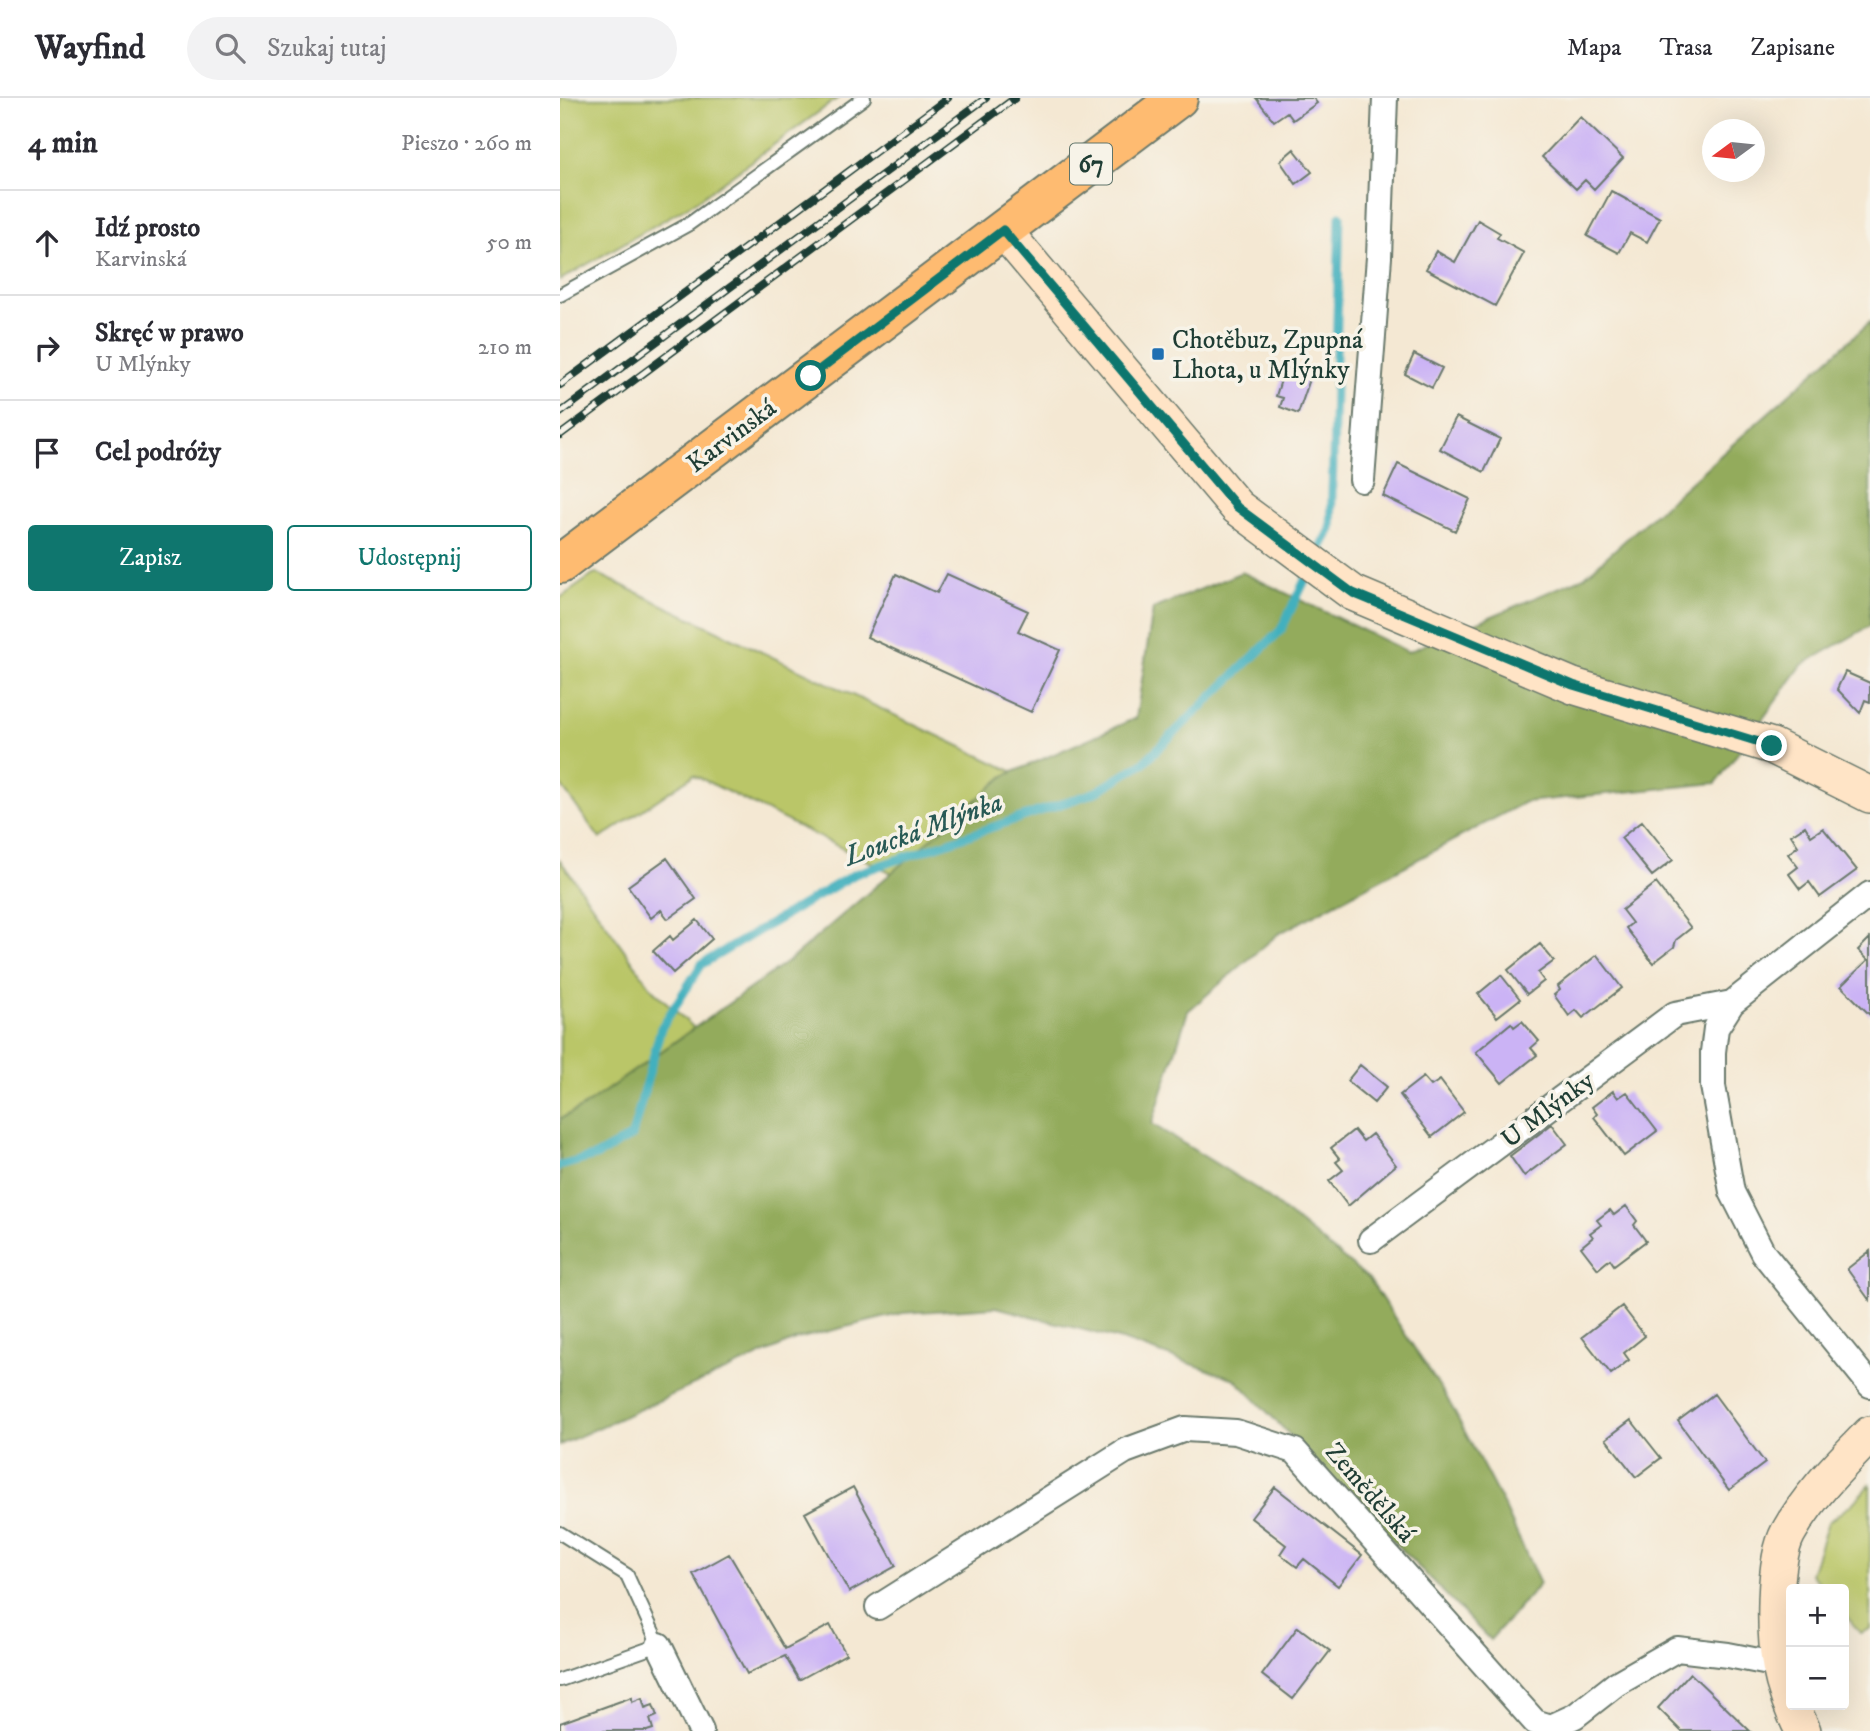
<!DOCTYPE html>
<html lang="pl">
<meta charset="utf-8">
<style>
body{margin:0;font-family:"IM FELL DW Pica",serif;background:#f2f2f3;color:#2b2b33}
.controls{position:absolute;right:21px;bottom:21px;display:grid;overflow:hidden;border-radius:7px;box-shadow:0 7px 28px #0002}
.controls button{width:63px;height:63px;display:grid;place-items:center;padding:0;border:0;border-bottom:2px solid #e1e1e2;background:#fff;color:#2b2b33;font:35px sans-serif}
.compass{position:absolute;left:1142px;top:21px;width:63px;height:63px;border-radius:50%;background:#fff;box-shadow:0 7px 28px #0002;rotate:255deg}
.stop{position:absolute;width:21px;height:21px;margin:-16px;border:5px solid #0f766e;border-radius:50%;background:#fff}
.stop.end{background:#0f766e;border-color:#fff;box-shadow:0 2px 7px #0008}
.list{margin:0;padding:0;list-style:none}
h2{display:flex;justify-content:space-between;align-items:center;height:91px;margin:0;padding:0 28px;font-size:30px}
h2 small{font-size:23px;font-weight:400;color:#7c7c81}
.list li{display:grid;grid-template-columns:46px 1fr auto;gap:21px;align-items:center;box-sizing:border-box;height:105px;padding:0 28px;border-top:2px solid #e1e1e2}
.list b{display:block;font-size:26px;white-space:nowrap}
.list p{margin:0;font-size:23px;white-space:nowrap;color:#7c7c81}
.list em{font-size:23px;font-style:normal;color:#7c7c81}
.actions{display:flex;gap:14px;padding:21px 28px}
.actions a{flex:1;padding:16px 0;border:2px solid #0f766e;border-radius:7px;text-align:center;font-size:24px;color:#0f766e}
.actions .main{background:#0f766e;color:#fff}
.icon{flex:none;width:38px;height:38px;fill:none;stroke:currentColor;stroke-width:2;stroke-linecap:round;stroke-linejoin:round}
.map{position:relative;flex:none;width:1310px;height:1633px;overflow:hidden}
header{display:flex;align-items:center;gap:42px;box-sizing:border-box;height:98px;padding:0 35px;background:#fff;border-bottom:2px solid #e1e1e2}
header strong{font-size:33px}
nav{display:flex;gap:38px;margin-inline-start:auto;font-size:24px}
.search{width:490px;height:63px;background:#f2f2f3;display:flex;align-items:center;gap:18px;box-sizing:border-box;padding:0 24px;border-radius:38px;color:#7c7c81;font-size:26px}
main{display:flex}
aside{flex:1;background:#fff}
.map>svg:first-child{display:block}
.green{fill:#bac668;stroke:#6c824e;stroke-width:2}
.forest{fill:#93ab5c;stroke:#597448;stroke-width:2}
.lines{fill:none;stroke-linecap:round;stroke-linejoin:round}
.stream{stroke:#42b0be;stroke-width:9}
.building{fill:#cbb3f5}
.lane-casing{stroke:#6a796c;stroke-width:16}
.street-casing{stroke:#6a796c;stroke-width:28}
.secondary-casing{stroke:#6a796c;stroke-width:38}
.primary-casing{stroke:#6a796c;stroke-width:42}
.lane{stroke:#fff;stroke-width:12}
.street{stroke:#fff;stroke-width:24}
.secondary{stroke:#ffe4c6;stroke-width:35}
.primary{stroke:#febb71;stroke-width:38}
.rail-casing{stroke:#1f3d34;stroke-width:8}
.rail{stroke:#f7f3e8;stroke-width:5;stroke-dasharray:16;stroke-linecap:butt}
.route{stroke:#0f766e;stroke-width:9}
.poi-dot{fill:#1f6fb2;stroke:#f7f3e8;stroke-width:2.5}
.labels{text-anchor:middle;stroke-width:7;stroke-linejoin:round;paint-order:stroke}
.shield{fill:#f7f3e8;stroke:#60746a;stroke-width:2}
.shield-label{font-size:24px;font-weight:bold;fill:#1f3d34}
.poi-label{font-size:26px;fill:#1f3d34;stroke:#f7f3e8;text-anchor:start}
.street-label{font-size:26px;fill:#1f3d34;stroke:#f7f3e8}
.water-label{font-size:28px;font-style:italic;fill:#285a56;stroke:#f7f3e8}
</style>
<header>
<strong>Wayfind</strong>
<div class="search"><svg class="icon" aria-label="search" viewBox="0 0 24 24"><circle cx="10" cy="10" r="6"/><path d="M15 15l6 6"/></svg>Szukaj tutaj</div>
<nav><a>Mapa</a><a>Trasa</a><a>Zapisane</a></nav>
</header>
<main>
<aside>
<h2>4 min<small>Pieszo · 260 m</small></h2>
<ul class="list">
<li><svg class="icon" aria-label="ahead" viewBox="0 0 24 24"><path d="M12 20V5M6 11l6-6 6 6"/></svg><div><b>Idź prosto</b><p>Karvinská</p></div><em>50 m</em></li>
<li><svg class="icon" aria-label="right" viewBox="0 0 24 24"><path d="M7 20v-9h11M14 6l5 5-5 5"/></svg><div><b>Skręć w prawo</b><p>U Mlýnky</p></div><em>210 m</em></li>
<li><svg class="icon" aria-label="arrive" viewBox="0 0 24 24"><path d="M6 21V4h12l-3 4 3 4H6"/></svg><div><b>Cel podróży</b></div></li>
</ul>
<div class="actions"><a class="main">Zapisz</a><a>Udostępnij</a></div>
</aside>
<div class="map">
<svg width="1310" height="1633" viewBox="0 0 1310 1633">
<rect width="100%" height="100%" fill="#f7f3e8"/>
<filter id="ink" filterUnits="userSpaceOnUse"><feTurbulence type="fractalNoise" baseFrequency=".0143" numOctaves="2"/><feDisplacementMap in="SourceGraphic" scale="14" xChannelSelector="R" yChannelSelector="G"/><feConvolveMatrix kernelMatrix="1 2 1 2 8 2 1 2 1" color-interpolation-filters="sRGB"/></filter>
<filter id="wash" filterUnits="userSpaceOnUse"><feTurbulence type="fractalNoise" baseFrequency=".00686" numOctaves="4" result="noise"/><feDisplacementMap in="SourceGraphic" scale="28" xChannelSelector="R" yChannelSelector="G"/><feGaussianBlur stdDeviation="1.57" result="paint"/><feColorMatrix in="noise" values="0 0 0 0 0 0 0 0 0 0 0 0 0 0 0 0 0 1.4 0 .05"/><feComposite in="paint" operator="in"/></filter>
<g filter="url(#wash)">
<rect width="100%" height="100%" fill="#f4e8d3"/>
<path class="green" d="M0,0h278l-143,104 -135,78z
M36,475l418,199 -122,101 -198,-98 -94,64 -40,-55v-186z
M0,762l93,130 41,38 -111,79 -23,12z
M1310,1386v145l-10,4 -16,-20v-24h-20l-13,-15 17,-52 24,-18z"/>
<path class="forest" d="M1310,224v304l-68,39 -86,118 -191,19 -247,132 -90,77 -36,113 105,65 112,90 78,119 57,108 36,78 -50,56 -255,-261 -113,-39 -126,-33 -93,6 -106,26 -237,106v-326l23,-12 207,-147 214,-184 132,-58 17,-109 89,-37 166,80 176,-75z"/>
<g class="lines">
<path class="stream" d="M758,456l13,-25 9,-313
M0,1068l36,-10 36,-20 29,-108 41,-64 153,-90 241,-82 47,-29 138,-133 26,-54"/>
</g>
<g id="blocks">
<path class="building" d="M696,0h57l4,5 -24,17 -6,-8 -13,9z
M1020,19l43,41 -29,31 -9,-9 -9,9 -34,-32z
M734,51l18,23 -16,12 -16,-23z
M1051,93l49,27 -13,24 -17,-9 -11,20 -32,-17z
M918,122l22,13 -3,5 27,15 -29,53 -69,-37 10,-18 19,11z
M854,256l28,14 -10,20 -27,-14z
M725,269l26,9 -13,38 -18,-7 3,-9 -7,-2z
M896,319l44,22 -16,33 -44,-23z
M838,366l72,35 -15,32 -72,-35z
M336,476l41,19 10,-19 81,37 -10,20 42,19 -29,62 -164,-75z
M1285,574l25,11v19l-5,-2 -5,13 -23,-24z
M1082,723l31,39 -21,16 -31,-38z
M1245,728l6,10 12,-8 34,42 -37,27 -11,-15 -9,7 -11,-15 9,-7 -10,-13 10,-8 -7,-11z
M107,760l29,41 -28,20 -7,-9 -10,8 -23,-32z
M1096,785l35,45 -15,12 -2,7 -21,16 -27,-35 6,-5 -10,-13z
M137,822l15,19 -39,34 -20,-22 17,-15 3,4z
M1310,840v77l-29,-29 27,-26 -10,-10z
M980,846l14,17 -16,12 6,8 -17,13 -19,-24z
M1037,857l25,33 -39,30 -7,-8 -7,6 -15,-21 6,-5 -2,-4z
M941,877l19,24 -23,18 -19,-23z
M962,923l17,20 -8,7 6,7 -35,28 -26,-31 35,-29 3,4z
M800,967l27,22 -13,16 -27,-22z
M863,979l8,9 9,-6 24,32 -32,25 -32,-42z
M1053,993l5,7 9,-6 30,39 -33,25 -30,-39 3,-3 -5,-7z
M992,1026l15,20 -43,32 -14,-20z
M794,1032l9,11 9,-7 24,31 -48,41 -19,-25 14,-11 -7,-8 4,-3 -9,-11z
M1066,1108l11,15 -3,4 12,16 -32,24 -4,-6 -12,10 -17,-22 12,-10 -3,-4 11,-8 -4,-5 13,-10 4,5z
M1310,1153v50l-23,-32z
M1062,1208l23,30 -21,17 5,7 -18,14 -29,-37z
M1154,1296l51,69 -36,27 -51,-69z
M1071,1322l30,38 -25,19 -30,-38z
M293,1389l43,79 -47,26 -44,-79z
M715,1389l87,68 -24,31 -34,-27 -7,8 -17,-13 6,-9 -35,-27z
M169,1456l56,95 45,-24 16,29 -47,26 -14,-24 -38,18 -54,-100z
M738,1529l32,24 -37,48 -31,-24z
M1130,1575l60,58h-69l-23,-23z
M72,1599v5l10,-4 3,10 8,-3 4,11 -7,3 3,10 -6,2h-87v-8z"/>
</g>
</g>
<g filter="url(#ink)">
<use href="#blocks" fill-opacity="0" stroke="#6a796c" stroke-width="2"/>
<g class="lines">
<g class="lane-casing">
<path id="lane" d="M0,197l129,-71 175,-126
M0,1435l67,42 32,70 -99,35"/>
</g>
<g class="street-casing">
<path id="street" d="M802,382l17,-223 6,-159
M1310,796l-138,109 -16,25 -3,24v34l19,106 31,61 107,132
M811,1142l304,-226 57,-11
M318,1509l247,-156 60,-22 51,3 59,19 240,271 16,5 24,-11 41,-32 61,-35 51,6 51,10
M99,1547l42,86"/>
</g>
<g class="secondary-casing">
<path id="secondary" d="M443,132l234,277 116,86 220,93 199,60 98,49
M1243,1633c-10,-20 -19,-43 -23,-65 -6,-32 -7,-105 8,-133 21,-38 52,-68 82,-99"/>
</g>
<g class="primary-casing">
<path id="primary" d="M0,466l618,-466"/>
</g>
<use href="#lane" class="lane"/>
<use href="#street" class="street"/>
<use href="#secondary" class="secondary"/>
<use href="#primary" class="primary"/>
<g class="rail-casing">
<path id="rail" d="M0,287l388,-287
M0,315l426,-315
M0,337l455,-337"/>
</g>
<use href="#rail" class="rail"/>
</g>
</g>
<g class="lines" filter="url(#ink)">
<path class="route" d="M251,278l192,-146 234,277 116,86 220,92 199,61"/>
</g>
<rect class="poi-dot" x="591" y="249" width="14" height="14" rx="3.5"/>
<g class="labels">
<rect class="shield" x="510" y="45.5" width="42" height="41" rx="5"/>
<g class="shield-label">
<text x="531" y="74">67</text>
</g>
<g class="poi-label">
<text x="612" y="250">Chotěbuz, Zpupná<tspan x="612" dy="30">Lhota, u Mlýnky</tspan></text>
</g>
<g class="street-label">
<text transform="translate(171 337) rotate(-37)" y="9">Karvinská</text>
<text transform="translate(987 1011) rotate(-37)" y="9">U Mlýnky</text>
<text transform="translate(811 1394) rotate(49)" y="9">Zemědělská</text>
</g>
<g class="water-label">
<text transform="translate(363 730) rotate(-20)" y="10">Loucká Mlýnka</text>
</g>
</g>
</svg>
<div class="controls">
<button>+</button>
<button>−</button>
</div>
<svg class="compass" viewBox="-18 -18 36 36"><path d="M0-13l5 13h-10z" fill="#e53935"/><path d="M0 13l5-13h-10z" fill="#7c7c81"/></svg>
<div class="stop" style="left:251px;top:278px"></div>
<div class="stop end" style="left:1212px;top:648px"></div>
</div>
</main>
